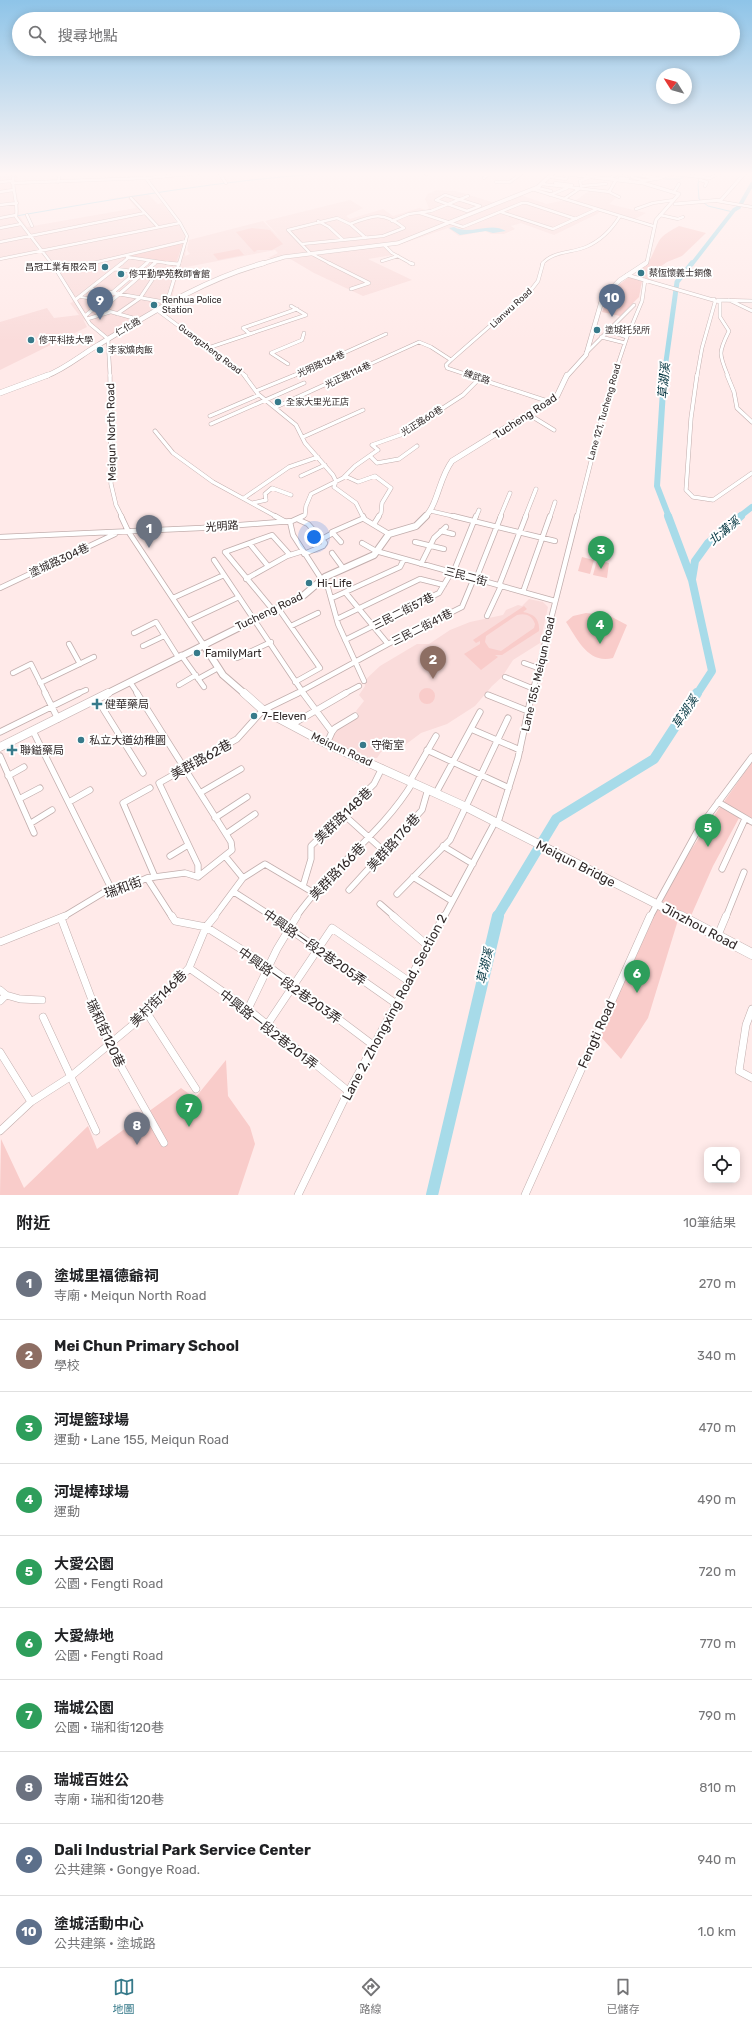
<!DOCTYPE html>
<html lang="zh-TW">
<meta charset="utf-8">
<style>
body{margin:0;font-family:Rubik,"Noto Sans TC",sans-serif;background:#f6f6f6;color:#202124}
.controls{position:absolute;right:12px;bottom:12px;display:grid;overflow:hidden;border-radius:8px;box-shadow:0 2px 10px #0003}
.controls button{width:36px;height:36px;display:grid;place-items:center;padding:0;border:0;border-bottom:1px solid #e0e0e0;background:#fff;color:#202124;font:20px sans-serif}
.compass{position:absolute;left:656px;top:68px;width:36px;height:36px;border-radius:50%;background:#fff;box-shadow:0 2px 10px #0003;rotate:307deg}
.you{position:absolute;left:314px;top:537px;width:14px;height:14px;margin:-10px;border:3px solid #fff;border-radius:50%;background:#1a73e8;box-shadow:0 0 0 6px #1a73e833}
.badge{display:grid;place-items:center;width:26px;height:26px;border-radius:50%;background:#377a8a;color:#fff;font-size:13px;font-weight:700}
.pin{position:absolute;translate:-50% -33px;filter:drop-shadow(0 1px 2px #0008)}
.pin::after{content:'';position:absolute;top:21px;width:14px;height:12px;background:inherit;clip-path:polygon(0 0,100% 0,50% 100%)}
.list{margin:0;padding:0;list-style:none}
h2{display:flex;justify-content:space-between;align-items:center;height:52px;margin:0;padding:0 16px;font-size:17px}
h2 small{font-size:13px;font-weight:400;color:#757577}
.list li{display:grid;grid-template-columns:26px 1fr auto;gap:12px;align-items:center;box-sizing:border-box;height:72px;padding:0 16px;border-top:1px solid #e0e0e0}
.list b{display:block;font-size:15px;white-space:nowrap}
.list p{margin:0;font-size:13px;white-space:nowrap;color:#757577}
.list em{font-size:13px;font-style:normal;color:#757577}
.icon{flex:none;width:22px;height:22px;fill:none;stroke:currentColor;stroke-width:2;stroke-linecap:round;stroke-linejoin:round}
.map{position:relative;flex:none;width:752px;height:1195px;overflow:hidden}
.search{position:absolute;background:#fff;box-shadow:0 2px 10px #0003;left:12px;right:12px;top:12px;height:44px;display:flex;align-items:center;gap:10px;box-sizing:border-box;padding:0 14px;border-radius:22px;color:#757577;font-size:15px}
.sheet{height:772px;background:#fff}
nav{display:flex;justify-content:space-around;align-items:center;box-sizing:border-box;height:56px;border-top:1px solid #e0e0e0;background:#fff;font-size:11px;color:#757577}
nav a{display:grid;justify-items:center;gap:2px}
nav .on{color:#377a8a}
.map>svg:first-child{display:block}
.built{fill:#fadcdb}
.green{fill:#f9ccca;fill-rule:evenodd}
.water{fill:#a7dbe9}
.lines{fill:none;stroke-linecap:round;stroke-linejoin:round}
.stream{stroke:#a7dbe9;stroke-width:1}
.river-far5{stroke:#a7dbe9;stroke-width:4}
.river-far4{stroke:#a7dbe9;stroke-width:5}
.river-far3{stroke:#a7dbe9;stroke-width:6}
.river-far2{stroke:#a7dbe9;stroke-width:8}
.river-far1{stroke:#a7dbe9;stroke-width:10}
.river{stroke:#a7dbe9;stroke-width:12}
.pedestrian-casing{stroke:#c2aead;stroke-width:3}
.minor-far5-casing{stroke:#c2aead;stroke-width:3.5}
.minor-far4-casing{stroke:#c2aead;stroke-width:4}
.minor-far3-casing{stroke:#c2aead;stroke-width:4.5}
.minor-far2-casing{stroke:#c2aead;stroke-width:6}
.minor-far1-casing{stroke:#c2aead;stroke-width:7}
.minor-casing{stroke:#c2aead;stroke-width:8}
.tertiary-far5-casing{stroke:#c2aead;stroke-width:4}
.tertiary-far4-casing{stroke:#c2aead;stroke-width:5}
.tertiary-far3-casing{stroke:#c2aead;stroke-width:6}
.tertiary-far2-casing{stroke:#c2aead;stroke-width:8}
.tertiary-far1-casing{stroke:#c2aead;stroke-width:9}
.tertiary-casing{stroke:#c2aead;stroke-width:11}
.secondary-far2-casing{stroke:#c2aead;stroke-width:4.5}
.secondary-far1-casing{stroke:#c2aead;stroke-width:5.5}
.secondary-casing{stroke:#c2aead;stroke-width:6}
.pedestrian{stroke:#fff;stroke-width:2}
.minor-far5{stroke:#fff;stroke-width:2.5}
.minor-far4{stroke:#fff;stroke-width:3}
.minor-far3{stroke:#fff;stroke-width:3.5}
.minor-far2{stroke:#fff;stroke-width:4.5}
.minor-far1{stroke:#fff;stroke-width:5.5}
.minor{stroke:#fff;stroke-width:7}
.tertiary-far5{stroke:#fff;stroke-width:3}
.tertiary-far4{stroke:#fff;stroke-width:4}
.tertiary-far3{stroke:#fff;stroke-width:5}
.tertiary-far2{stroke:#fff;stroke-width:6}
.tertiary-far1{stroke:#fff;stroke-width:8}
.tertiary{stroke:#fff;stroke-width:10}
.secondary-far2{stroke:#fff;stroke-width:3.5}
.secondary-far1{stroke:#fff;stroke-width:4.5}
.secondary{stroke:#fff;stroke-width:5.5}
.poi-dot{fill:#377a8a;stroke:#fff;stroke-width:1.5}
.labels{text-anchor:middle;stroke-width:4;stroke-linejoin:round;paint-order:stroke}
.far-poi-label{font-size:9px;fill:#312929;stroke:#fff;text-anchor:start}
.far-street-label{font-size:9px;fill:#312929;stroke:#fff}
.street-label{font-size:11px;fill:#312929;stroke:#fff}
.poi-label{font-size:11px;fill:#312929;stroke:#fff;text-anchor:start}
.water-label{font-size:12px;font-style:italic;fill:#033540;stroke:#fff}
.near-street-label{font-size:13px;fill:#312929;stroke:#fff}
</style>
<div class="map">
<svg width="752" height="1195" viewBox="0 0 752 1195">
<rect width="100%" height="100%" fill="#ffeae9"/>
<path class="built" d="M0,173h18l-3,14 4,16v12l8,12 109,-19 -8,-10 -21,1 47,-6 -6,1 10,10 4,-1 16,21 7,11 1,13 -1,8 5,-2 -3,-4 2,-10 74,-19 18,18 -16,-18 85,-21 13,8 -17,8 4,3 33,-10 10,7 26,-8 8,2 2,-2 -4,-9 3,-5 8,-4 20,1 39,12 25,-8 27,9 18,-4 35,11 -3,3 -43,21 -33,-12 -10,3 4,3 -11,5h-13l-6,-3 -26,5 -11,-8 -47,16 -16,3 8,8 -25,4 44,21 -49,16 -49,-23 -27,-16 -19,3 3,-2h-3l10,-5 -3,-3 -94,18 1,-3 -5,11 -5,23 -65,38 -24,-18 4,8 -87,43v-48l47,-14 7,10 25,-3 -9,-12 3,-1 -4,-11 -25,-40 -44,9z
M590,190l18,3 9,4 -8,7 37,9 -11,6 -60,-18z
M529,599l14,3 5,5 -8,36 -27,17 -11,17 -10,9 -17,20 -28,18 -26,9 -20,15 -20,4 -4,6h-7l-41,-17 7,-11 23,-15 -3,-4 8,-10 -5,-6 6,-9 -1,-5 16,-15 37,-22h12l21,-14 20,-8 33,-7 3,-5 12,-5 4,1z"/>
<path class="green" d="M679,226l27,7 -24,23 -15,6 -10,7 -6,11 -10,-3 -3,-3v-4c15,-9 13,-15 21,-29 4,-7 13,-11 20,-15z
M252,228l18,2 13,14 -11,6h-16l1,1 -3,1 -18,-20z
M180,243h3l-7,20 -48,-7z
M239,249l5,6 -26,5 -5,-6z
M629,277l13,4 -3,16 -19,19 -18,-4 8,-20z
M582,557l12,3 -4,14 -12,-3z
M597,560l12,3 -2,15 -14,-3z
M524,606l3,3 -4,3c11,2 17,7 16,19l-37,24h-7l3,2 -17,13 -17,-16 16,-10v-3l-4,2 -3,-3zM517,615c8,-2 15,0 18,9l-1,4 -33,23 -12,-3 -4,-6 1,-6z
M586,613l24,3 17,9 -14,33c-25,6 -35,-18 -47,-36l7,-6z
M419 696a8 8 0 1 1 16 0a8 8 0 1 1-16 0Z
M752,762v56l-29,-15z
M720,807l19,11 -26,48 -23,52 -30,-18 22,-37z
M657,909l21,11 -30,98 -27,41 -21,-23z
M226,1060l2,36 22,31 5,17 -17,51h-238l1,-56 23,49 64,-62 9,23 84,-61 14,10z"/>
<path class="water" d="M454,227c16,9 36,-6 52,4l-13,2 -7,-2 -26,4 -11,-7z"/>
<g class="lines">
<path class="stream" d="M701,173l-3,11 1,15 9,7 25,6
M665,179h15l12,-6
M16,216c104,-18 208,-36 313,-43"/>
<path class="river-far5" d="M692,264l42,-54 5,-3 13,-23"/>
<path class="river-far4" d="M664,376l13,-94 15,-19"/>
<path class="river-far3" d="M664,375l-7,111 12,31
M739,517l13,-10"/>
<path class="river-far2" d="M668,516l24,64 20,91 -15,23
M692,579l3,-18 13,-18 33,-27"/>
<path class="river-far1" d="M497,917l59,-98 98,-60 43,-66"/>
<path class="river" d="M432,1195l66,-279"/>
<g class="pedestrian-casing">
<path id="pedestrian" d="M81,297l23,4"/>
</g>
<g class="minor-far5-casing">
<path id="minor-far5" d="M14,173c-4,15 5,28 2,44l36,47
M142,173l38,50 7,13 -8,28
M219,173l7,10
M621,173l38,5
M665,173l45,5 10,-5
M426,174l5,-1
M551,177l15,2 1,-2
M632,177l13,4
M484,178l5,-5
M608,179l11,-6
M616,180l-7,12 10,5
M619,180l1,-2 8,1 -1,2
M700,180l7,2 -2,4
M0,182l12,-1
M58,182l2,-9
M496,182h14l12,-9
M12,183l135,-5 52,-5
M555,183l17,2
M542,184l68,8
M581,186l25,-2
M581,186l-1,-5 10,-4
M538,188l13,3
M532,189l121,37
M0,192l13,-2
M674,192l5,-8
M445,195l35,11 -13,5 -31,-11z
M550,195l17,-7
M131,198l27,29
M564,199l15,-10h-3
M717,201l35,6
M0,205l17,-2
M636,209l17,-6 21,-3
M501,212l52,17 44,-20
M420,213l43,14 59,-24h5l49,16
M27,215l5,11
M660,215l18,4 5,-2
M0,218l16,-3
M318,221l11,6 13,12
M392,221l17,-7 22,-3 37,-15
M0,228l21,-4
M0,242l145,-29
M302,244l81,-8 21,-8c-21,-17 -31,-13 -54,-4
M385,246l7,7 20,11
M127,257l47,7
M0,259l180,-36
M382,261l16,-5
M89,264l97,-23
M121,264l7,-6
M146,264l3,-3
M154,264l2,-2
M331,264l-21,-11 -22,-23 49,-12 13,6 16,14
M542,264c10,-13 30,-11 44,-17 14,-6 26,-18 34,-31"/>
</g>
<g class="minor-far4-casing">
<path id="minor-far4" d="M52,263l38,61 18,15 2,37
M167,263l11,1
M329,263l40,20 -18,6
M410,263l3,1
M115,269l60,8
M57,271l37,-8
M627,275l93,27v15l9,14c-11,22 -10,23 -1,45
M91,289l79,14 -3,-1 12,-39
M75,300l47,-37
M718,300l34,1
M729,300l23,11
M101,309l39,11
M102,309l53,-46
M157,310l89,66
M117,314l23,-16 16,-24
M85,316l62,-53
M87,319l23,-7
M608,331l19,6
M250,334l-7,-6 54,-19
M601,337l24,6
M208,348l98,-33 -15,-9
M586,353l48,-48
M451,360l80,-70 7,-9 5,-18
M288,364l-17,-11 31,-13 2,-7
M293,376l93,-42
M344,376l75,-34 12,5 20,13 -5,5 1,3 24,8
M614,376l13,-39 15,-36 3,-21
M697,376l5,-28 13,-46 -1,-3"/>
</g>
<g class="minor-far3-casing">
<path id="minor-far3" d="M110,375l1,109 5,21 6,12
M244,375l14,19 38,31 9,18 28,32 3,6 -2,6 22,16 7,14
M468,375l82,27
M697,375l-6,43 -5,72 7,7 20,3 39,-27
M727,375l7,17 3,16 15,14
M256,391l39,-16
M276,407l70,-32
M528,414l26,16
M210,416l49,-21
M211,424l93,-41
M155,431l18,22 40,29 64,35
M303,437l60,-27
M370,456l7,7 22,-4 18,-13
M301,476l24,-11
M345,476l13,6 17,-6 16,12 -9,15 -1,10 -3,4
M244,498l45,-31 29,-10
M253,503l13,-3 -1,-6 7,-6 19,7
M431,511l26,6
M302,517l3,-2 1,-9 5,-12 32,-16 12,-12 20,-14 3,-2 -6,-5 31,-11 60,-39 17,-17
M476,517l3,-7
M500,517l10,-24
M525,517l11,-28
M550,517l5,-15
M577,517l29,-115 9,-27"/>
</g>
<g class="minor-far2-casing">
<path id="minor-far2" d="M121,516l7,15 75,113
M275,516l9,5
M363,516l1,3 25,15
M453,516l102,25
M299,520l9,4 17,19 -2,3 -19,8
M290,522l3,13 29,45
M374,524l5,-8
M441,531l12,3
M0,537l201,-9 91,-7 11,-5
M322,539l11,-6
M341,542l-9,-10 32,-14
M415,542l29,7
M362,543l14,8 179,50
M250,544l18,22
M332,553l11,15
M214,560l90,134
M421,564l13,-26 12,-11
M453,573l23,-57
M325,577l13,47 26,57
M246,579l41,-23 16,-5
M476,579l25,-63
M0,588l115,-54
M345,592l43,52
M523,592l27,-76
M173,598l51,-23
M332,598l68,-31 4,-8
M278,608l42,60 -25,14
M273,610l-48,-58 47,-17 18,20
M487,616l14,-30 -1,-3 26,-67
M337,619l83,-40 24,6
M188,621l51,-24
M291,626l27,-13
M134,633l22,-11 22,35
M345,640l94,-47 12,-20
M69,644l11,20
M143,646l21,-10
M181,655l23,32
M237,658l34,-16
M524,663l14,5
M13,673l18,-9 15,30
M505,677l29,12
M198,679l20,-11
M130,682l8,12
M40,683l54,-26
M179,685l17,-10
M77,694l9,-4
M296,694l92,-50 74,-37 12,-29
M344,694l15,-8
M532,694l45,-178"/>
</g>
<g class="minor-far1-casing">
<path id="minor-far1" d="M45,693l13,26
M303,693l29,39 -5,11
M488,695l40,16
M97,699l46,74
M291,725l55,-32
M471,729l49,21
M33,731l78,157
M0,732l79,-39
M332,732l3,-4 20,-12
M427,750l82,38
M0,756l34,77
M8,776l16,-9
M410,781l26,-45
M150,788l-27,15 32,74
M200,793l41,-24
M436,793l44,-81
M19,799l21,-11
M69,802l21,-12
M718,802l34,20
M343,814l42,38
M215,818l32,-21
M31,823l21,-13
M226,834l29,-20
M443,846l30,18
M170,856l18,-11
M225,856l18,22
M722,869l23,-50
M198,877v-12l-39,-82 78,-44 26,-29 35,-17
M413,877l39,24
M147,878l25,39
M303,886l8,-27v-13l63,-62 8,-16
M349,890l73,-80 6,-21
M234,892l39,25
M397,894l53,-54 58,-122
M380,904l15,13
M63,917l48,-29 16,-1 20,-9 38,-5 13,4 34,-27 -1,-8 -94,-149
M214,917l29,-39 22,-14 49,29
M296,917c35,-50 86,-83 117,-135
M444,917l51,-95 4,-3 19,-61 14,-65
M650,917l49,-89 53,-71
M726,917l18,-45"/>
</g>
<g class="minor-casing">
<path id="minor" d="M172,916l3,5 31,6 62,39 105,79
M271,916l124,87
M393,916l34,29
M61,918l48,127 55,98
M718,935l8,-19
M0,942l65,-26
M189,968l59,41 100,82
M0,990l6,5
M0,1001l6,-6 14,4 22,1
M248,1009l29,-60 20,-33
M752,1009l-6,16 -7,46 13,7
M147,1013l49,76
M43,1017l53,114
M267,1025l65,-97 75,52
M0,1052l31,50
M0,1131l31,-29 39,-25 77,-64 42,-45 17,-41 9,-11
M298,1195l46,-95 100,-184
M525,1195l125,-279"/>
</g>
<g class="tertiary-far5-casing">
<path id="tertiary-far5" d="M558,173l85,10 36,11 -23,26 -9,42 -2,2
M642,181l18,-3 13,-5
M675,204l46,-4 24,-27"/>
</g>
<g class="tertiary-far4-casing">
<path id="tertiary-far4" d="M567,376l19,-21 15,-52 5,-9 14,-14 26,-17"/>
</g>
<g class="tertiary-far3-casing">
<path id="tertiary-far3" d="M425,517c13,-13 14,-39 27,-56l105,-65 10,-21"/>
</g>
<g class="tertiary-far2-casing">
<path id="tertiary-far2" d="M203,644l20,31 22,19
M106,694l198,-99 21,-18 49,-22 15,-21 27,-8 10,-10"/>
</g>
<g class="tertiary-far1-casing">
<path id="tertiary-far1" d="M244,693l19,17 64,34 137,62 218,111
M0,747l108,-54"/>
</g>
<g class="tertiary-casing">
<path id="tertiary" d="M680,916l72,38"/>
</g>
<g class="secondary-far2-casing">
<path id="secondary-far2" d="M261,264l23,-7 114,-14 140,-56 15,-14"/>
</g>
<g class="secondary-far1-casing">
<path id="secondary-far1" d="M46,376c19,-7 35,-21 52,-31 53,-32 106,-66 166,-82"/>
</g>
<g class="secondary-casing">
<path id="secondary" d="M0,393l48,-18"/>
</g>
<use href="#pedestrian" class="pedestrian"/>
<use href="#minor-far5" class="minor-far5"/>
<use href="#minor-far4" class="minor-far4"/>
<use href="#minor-far3" class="minor-far3"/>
<use href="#minor-far2" class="minor-far2"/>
<use href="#minor-far1" class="minor-far1"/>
<use href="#minor" class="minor"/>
<use href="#tertiary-far5" class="tertiary-far5"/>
<use href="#tertiary-far4" class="tertiary-far4"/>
<use href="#tertiary-far3" class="tertiary-far3"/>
<use href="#tertiary-far2" class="tertiary-far2"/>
<use href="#tertiary-far1" class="tertiary-far1"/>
<use href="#tertiary" class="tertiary"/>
<use href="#secondary-far2" class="secondary-far2"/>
<use href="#secondary-far1" class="secondary-far1"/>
<use href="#secondary" class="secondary"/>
</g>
<linearGradient id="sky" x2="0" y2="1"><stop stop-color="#8ec4e8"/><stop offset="0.51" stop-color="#fff6f5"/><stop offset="1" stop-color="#fff6f5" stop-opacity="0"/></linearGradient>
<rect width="752" height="341" fill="url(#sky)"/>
<g class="poi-dot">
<circle cx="105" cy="267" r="4"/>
<circle cx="641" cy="273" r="4"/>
<circle cx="121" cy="274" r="4"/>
<circle cx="154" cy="305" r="4"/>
<circle cx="597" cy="330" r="4"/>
<circle cx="31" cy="340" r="4"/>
<circle cx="100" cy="350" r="4"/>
<circle cx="278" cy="402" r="4"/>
<circle cx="309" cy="583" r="4"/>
<circle cx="197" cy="653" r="4"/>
<path d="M95 698h4v4h4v4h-4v4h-4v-4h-4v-4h4z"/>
<circle cx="254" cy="716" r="4"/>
<circle cx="81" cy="740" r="4"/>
<circle cx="363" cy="745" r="4"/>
<path d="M10 744h4v4h4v4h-4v4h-4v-4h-4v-4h4z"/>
</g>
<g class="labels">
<g class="far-poi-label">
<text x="97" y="270" text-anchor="end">昌冠工業有限公司</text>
<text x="649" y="276">蔡恆懷義士銅像</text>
<text x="129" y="277">修平勤學苑教師會館</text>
<text x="162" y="303">Renhua Police<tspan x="162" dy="10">Station</tspan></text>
<text x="605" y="333">塗城托兒所</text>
<text x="39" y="343">修平科技大學</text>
<text x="108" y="353">李家爌肉飯</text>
<text x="286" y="405">全家大里光正店</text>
</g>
<g class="far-street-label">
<text transform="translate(511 308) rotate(-43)" y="3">Lianwu Road</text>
<text transform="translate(128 327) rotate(-30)" y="3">仁化路</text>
<text transform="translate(210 349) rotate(37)" y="3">Guangzheng Road</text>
<text transform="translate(321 364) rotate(-24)" y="3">光明路134巷</text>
<text transform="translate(348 375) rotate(-25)" y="3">光正路114巷</text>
<text transform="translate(477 377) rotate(18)" y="3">練武路</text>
<text transform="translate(604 412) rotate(-74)" y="3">Lane 121, Tucheng Road</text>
<text transform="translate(422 421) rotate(-32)" y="3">光正路60巷</text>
</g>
<g class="street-label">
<text transform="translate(525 416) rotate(-33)" y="4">Tucheng Road</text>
<text transform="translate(111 432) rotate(-91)" y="4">Meiqun North Road</text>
<text transform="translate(222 526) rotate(-4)" y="4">光明路</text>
<text transform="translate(59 560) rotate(-25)" y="4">塗城路304巷</text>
<text transform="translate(466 576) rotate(15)" y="4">三民二街</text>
<text transform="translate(269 611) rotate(-26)" y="4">Tucheng Road</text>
<text transform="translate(403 611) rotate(-27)" y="4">三民二街57巷</text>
<text transform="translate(422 627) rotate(-27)" y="4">三民二街41巷</text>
<text transform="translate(538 674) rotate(-77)" y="4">Lane 155, Meiqun Road</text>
<text transform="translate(342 749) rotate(25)" y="4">Meiqun Road</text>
</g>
<g class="poi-label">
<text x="317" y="587">Hi-Life</text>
<text x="205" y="657">FamilyMart</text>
<text x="105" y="708">健華藥局</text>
<text x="262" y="720">7-Eleven</text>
<text x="89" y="744">私立大道幼稚園</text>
<text x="371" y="749">守衛室</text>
<text x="20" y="754">聯鎰藥局</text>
</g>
<g class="water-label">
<text transform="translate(664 381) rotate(-85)" y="4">草湖溪</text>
<text transform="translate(724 531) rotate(-40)" y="4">北溝溪</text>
<text transform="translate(685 712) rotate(-56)" y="4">草湖溪</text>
<text transform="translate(485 966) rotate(-77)" y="4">草湖溪</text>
</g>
<g class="near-street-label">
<text transform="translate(201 759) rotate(-29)" y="5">美群路62巷</text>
<text transform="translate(343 815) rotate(-44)" y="5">美群路148巷</text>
<text transform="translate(393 842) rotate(-48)" y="5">美群路176巷</text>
<text transform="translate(576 863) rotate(27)" y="5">Meiqun Bridge</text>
<text transform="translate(337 871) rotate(-46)" y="5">美群路166巷</text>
<text transform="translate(123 887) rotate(-20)" y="5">瑞和街</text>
<text transform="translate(700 926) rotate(28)" y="5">Jinzhou Road</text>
<text transform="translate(315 947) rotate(35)" y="5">中興路一段2巷205弄</text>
<text transform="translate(290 985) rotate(35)" y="5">中興路一段2巷203弄</text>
<text transform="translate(158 998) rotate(-45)" y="5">美村街146巷</text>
<text transform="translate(394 1007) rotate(-62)" y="5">Lane 2, Zhongxing Road, Section 2</text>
<text transform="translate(269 1029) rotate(38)" y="5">中興路一段2巷201弄</text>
<text transform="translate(106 1033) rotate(65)" y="5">瑞和街120巷</text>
<text transform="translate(596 1034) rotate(-66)" y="5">Fengti Road</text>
</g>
</g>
</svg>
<div class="controls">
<button><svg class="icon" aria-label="locate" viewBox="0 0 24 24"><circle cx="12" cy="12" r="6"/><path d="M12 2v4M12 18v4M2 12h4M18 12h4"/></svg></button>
</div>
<svg class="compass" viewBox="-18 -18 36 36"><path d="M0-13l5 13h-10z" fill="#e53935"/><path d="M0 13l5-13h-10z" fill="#757577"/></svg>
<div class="you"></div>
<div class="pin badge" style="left:149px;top:548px;background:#6b7280">1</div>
<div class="pin badge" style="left:433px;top:679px;background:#8d6e63">2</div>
<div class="pin badge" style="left:601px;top:569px;background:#2e9e5b">3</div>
<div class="pin badge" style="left:600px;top:644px;background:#2e9e5b">4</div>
<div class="pin badge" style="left:708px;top:847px;background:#2e9e5b">5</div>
<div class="pin badge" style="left:637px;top:993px;background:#2e9e5b">6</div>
<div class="pin badge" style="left:189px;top:1127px;background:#2e9e5b">7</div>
<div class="pin badge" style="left:137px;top:1145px;background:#6b7280">8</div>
<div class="pin badge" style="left:100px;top:320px;background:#5c6f8a">9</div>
<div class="pin badge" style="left:612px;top:317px;background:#5c6f8a">10</div>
<div class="search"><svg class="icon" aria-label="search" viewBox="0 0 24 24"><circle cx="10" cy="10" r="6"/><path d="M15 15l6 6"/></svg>搜尋地點</div>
</div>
<section class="sheet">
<h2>附近<small>10筆結果</small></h2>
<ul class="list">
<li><span class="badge" style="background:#6b7280">1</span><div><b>塗城里福德爺祠</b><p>寺廟 · Meiqun North Road</p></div><em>270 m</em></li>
<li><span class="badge" style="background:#8d6e63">2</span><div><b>Mei Chun Primary School</b><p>學校</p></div><em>340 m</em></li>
<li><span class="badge" style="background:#2e9e5b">3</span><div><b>河堤籃球場</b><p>運動 · Lane 155, Meiqun Road</p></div><em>470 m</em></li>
<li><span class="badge" style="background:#2e9e5b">4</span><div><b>河堤棒球場</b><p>運動</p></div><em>490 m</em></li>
<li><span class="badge" style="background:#2e9e5b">5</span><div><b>大愛公園</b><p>公園 · Fengti Road</p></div><em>720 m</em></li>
<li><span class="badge" style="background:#2e9e5b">6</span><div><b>大愛綠地</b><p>公園 · Fengti Road</p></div><em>770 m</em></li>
<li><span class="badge" style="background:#2e9e5b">7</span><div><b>瑞城公園</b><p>公園 · 瑞和街120巷</p></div><em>790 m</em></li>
<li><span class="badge" style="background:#6b7280">8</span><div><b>瑞城百姓公</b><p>寺廟 · 瑞和街120巷</p></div><em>810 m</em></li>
<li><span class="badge" style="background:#5c6f8a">9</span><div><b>Dali Industrial Park Service Center</b><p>公共建築 · Gongye Road.</p></div><em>940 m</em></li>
<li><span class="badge" style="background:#5c6f8a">10</span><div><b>塗城活動中心</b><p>公共建築 · 塗城路</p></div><em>1.0 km</em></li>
</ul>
</section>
<nav>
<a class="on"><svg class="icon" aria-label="map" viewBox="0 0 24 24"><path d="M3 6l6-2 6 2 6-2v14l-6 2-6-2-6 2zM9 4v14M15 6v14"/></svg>地圖</a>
<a><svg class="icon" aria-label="directions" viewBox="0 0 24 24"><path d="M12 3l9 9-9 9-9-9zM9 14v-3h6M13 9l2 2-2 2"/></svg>路線</a>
<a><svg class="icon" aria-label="saved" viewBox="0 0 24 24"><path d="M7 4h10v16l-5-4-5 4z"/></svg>已儲存</a>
</nav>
